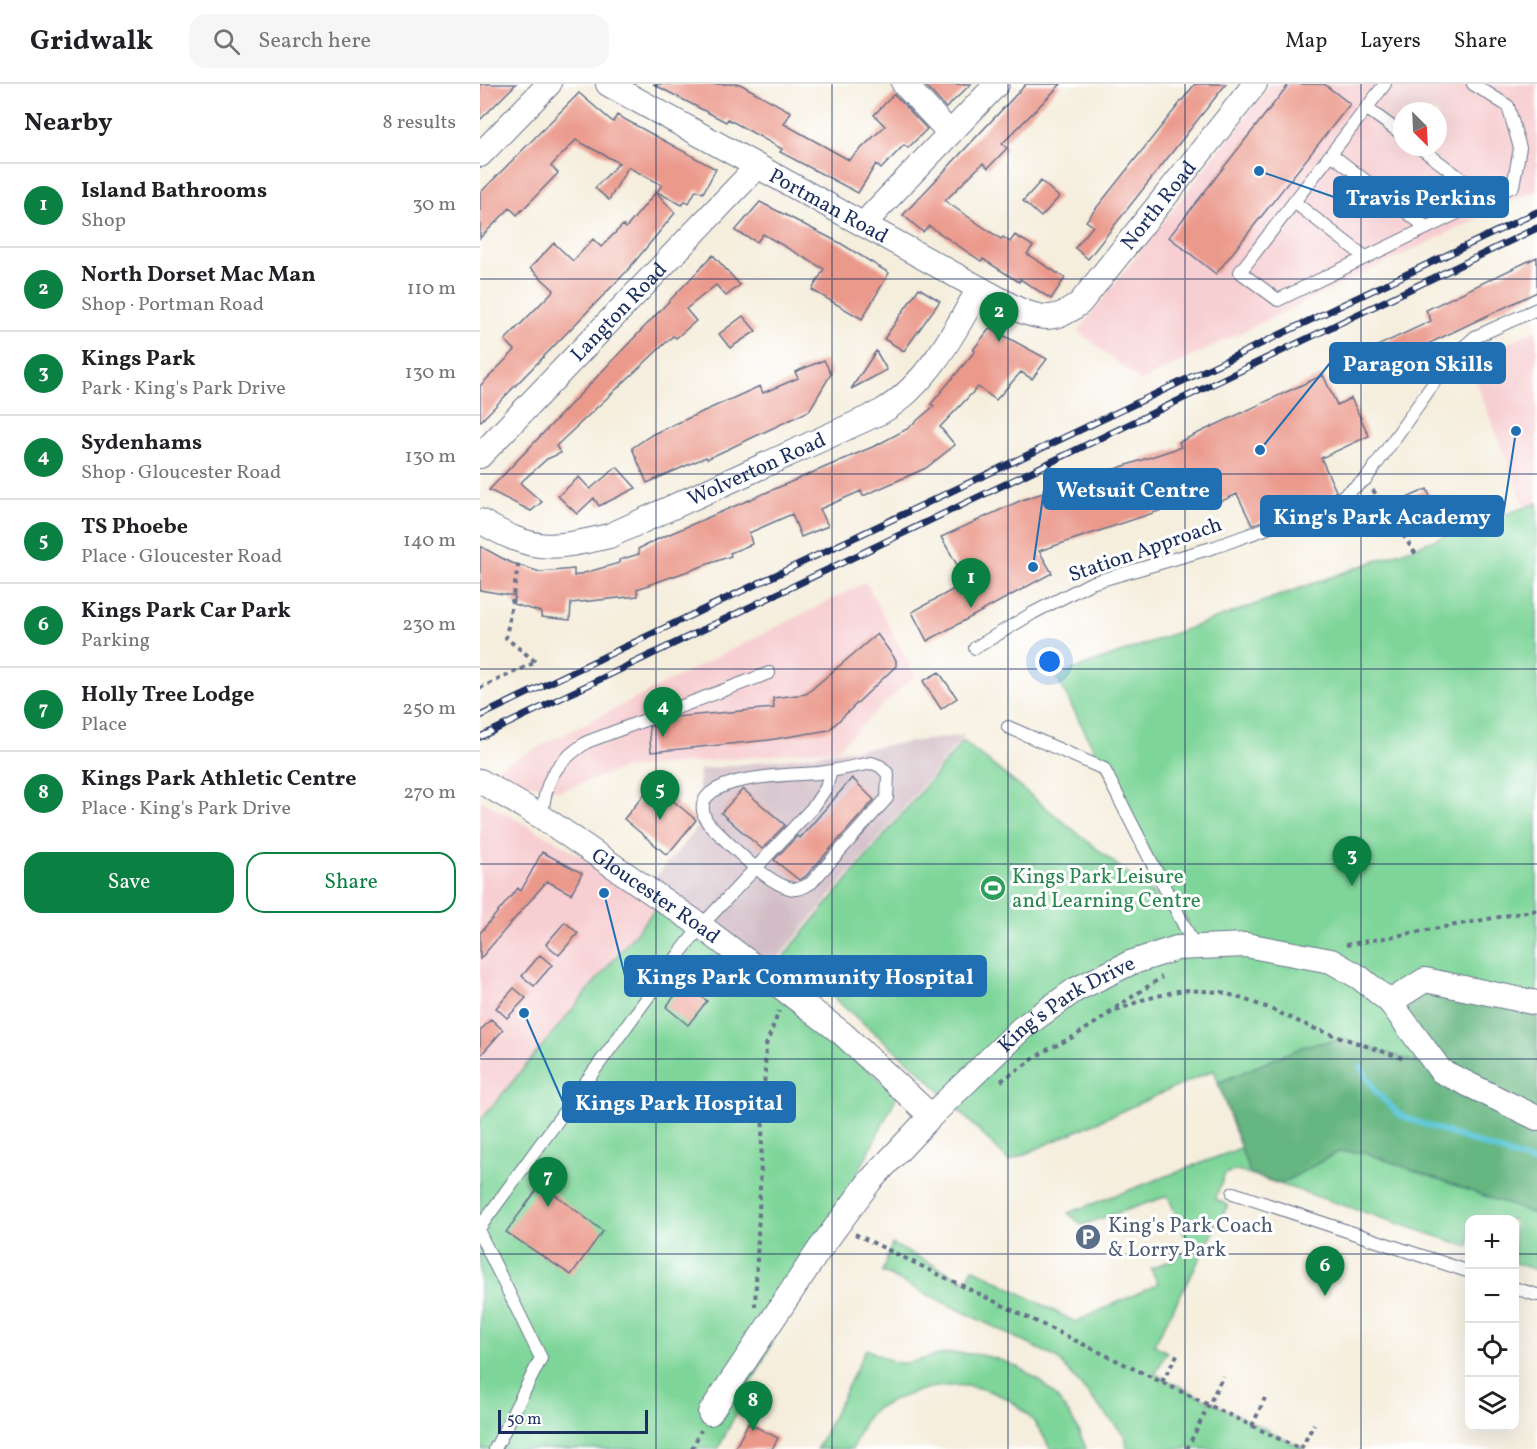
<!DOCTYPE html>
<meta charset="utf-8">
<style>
body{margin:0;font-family:Vollkorn,serif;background:#f6f6f6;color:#202124}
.controls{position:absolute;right:18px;bottom:18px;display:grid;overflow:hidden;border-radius:12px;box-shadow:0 6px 24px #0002}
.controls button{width:54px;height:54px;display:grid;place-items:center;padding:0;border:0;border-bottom:2px solid #e0e0e0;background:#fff;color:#202124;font:30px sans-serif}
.compass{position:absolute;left:913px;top:18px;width:54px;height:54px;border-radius:50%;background:#fff;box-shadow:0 6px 24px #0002;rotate:156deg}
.scale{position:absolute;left:18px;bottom:15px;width:150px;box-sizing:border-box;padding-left:6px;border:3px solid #1b2f5e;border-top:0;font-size:16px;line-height:21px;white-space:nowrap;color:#1b2f5e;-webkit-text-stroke:4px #fff;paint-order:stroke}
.you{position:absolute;left:570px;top:578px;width:21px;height:21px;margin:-15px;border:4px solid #fff;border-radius:50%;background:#1a73e8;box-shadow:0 0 0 9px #1a73e833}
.badge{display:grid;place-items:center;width:39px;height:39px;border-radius:50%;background:#0b8043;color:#fff;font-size:20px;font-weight:700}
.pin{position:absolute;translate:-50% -50px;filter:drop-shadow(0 2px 3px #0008)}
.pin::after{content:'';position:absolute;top:32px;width:21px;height:18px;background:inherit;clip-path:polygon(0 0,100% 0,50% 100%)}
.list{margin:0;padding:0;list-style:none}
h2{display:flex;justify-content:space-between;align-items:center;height:78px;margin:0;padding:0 24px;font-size:26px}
h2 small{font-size:20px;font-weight:400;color:#757577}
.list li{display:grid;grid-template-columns:39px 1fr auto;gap:18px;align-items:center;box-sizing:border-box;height:84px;padding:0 24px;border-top:2px solid #e0e0e0}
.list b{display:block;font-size:22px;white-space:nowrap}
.list p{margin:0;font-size:20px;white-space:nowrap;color:#757577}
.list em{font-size:20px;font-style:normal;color:#757577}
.actions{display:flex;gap:12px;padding:18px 24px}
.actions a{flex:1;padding:14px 0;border:2px solid #0b8043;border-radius:18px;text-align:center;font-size:21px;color:#0b8043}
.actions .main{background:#0b8043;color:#fff}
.icon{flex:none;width:33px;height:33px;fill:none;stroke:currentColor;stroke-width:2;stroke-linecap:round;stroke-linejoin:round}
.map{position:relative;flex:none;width:1057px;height:1365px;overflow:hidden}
header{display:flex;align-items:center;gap:36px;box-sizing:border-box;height:84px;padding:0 30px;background:#fff;border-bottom:2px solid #e0e0e0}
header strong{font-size:28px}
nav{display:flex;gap:33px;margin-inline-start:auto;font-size:21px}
.search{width:420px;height:54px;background:#f6f6f6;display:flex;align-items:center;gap:15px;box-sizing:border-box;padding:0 21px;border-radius:18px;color:#757577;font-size:22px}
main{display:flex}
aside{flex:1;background:#fff}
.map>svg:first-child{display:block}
.built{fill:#f7cfd2;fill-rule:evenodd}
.industrial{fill:#d2bdc6}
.green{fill:#7ed599;stroke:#4c827c;stroke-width:1.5}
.forest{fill:#66b681;stroke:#407270;stroke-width:1.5}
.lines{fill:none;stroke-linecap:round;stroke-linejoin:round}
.stream{stroke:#5fc8da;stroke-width:6}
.building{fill:#eb998b}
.lane-casing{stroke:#67728a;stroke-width:14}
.street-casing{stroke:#67728a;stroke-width:26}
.path{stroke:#67728a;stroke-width:4;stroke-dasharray:4.5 4.5;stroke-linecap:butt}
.lane{stroke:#fff;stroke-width:12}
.street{stroke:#fff;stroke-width:24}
.rail-casing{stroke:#1b2f5e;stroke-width:7}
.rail{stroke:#fff;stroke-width:4.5;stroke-dasharray:14;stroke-linecap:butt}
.grid{fill:none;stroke:#1b2f5e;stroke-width:1.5;stroke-opacity:0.55}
.labels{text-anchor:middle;stroke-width:6;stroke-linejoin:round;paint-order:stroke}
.street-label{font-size:21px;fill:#1b2f5e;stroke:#fff}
.leisure-label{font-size:21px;fill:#27864d;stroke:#fff;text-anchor:start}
.service-label{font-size:21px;fill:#4e5e75;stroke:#fff;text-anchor:start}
.leader{fill:none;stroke:#1f6fb2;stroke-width:2}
.callout-dot{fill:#1f6fb2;stroke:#fff;stroke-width:2}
.callout{fill:#1f6fb2;stroke:#1f6fb2;stroke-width:2}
.callout-label{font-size:22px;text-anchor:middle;font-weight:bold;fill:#fff}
</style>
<header>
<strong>Gridwalk</strong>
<div class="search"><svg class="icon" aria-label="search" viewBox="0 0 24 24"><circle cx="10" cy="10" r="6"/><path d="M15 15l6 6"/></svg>Search here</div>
<nav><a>Map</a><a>Layers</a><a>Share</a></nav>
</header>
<main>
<aside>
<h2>Nearby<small>8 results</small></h2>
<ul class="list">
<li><span class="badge">1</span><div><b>Island Bathrooms</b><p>Shop</p></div><em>30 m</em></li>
<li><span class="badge">2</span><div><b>North Dorset Mac Man</b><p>Shop · Portman Road</p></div><em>110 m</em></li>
<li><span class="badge">3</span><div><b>Kings Park</b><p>Park · King's Park Drive</p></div><em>130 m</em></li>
<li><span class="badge">4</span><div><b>Sydenhams</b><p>Shop · Gloucester Road</p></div><em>130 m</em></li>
<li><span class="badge">5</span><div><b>TS Phoebe</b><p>Place · Gloucester Road</p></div><em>140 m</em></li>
<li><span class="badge">6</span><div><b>Kings Park Car Park</b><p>Parking</p></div><em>230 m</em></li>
<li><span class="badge">7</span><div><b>Holly Tree Lodge</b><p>Place</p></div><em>250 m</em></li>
<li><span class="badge">8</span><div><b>Kings Park Athletic Centre</b><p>Place · King's Park Drive</p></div><em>270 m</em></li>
</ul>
<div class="actions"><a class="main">Save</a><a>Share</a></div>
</aside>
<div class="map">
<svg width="1057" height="1365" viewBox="0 0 1057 1365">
<rect width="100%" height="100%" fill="#fff"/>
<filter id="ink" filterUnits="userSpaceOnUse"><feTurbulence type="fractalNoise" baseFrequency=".0167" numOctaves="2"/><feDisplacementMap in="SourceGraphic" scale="12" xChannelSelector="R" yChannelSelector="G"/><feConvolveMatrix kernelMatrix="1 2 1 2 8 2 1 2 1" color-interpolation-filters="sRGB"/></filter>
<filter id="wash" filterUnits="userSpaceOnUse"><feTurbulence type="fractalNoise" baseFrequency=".008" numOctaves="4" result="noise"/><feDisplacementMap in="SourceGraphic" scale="24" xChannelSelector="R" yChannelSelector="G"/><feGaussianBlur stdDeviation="1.35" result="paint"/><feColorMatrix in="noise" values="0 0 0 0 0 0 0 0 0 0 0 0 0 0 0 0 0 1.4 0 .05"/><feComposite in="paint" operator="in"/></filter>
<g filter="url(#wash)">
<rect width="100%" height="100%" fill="#f5eedd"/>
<path class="built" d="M791,0h266v106l-396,191 -63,-50zM922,27h36v36h-36z
M1057,246v173l-12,4 -58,-147z
M386,498l49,93 -78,74 -215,20 -62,22 -75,-17z
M0,716l78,42 100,64 -178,215z"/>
<path class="industrial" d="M485,651l-194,232 -119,-86 47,-55v-56z"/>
<path class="green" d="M1057,419v767l-22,-7 -1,-43h-44l-1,27 -232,-77 -12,4 -10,25 13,6 -74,140 13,7 -12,22 150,75h-178l-2,-13 -68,-78 -175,-86 10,-28 74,37 7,-13 102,54 83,-38 -7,-15 40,-19 -23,-54 -86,29 -14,-12 173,-65 -27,-78 -205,91 -87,-88 -138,-117 179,-215 226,182 -44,-76 -89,-171z
M178,822l100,75 140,113 -180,355h-238v-328z
M386,1265c10,4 24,13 34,14 14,1 35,-9 50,-10 66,-2 114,35 136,96h-36c-26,-61 -88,-76 -146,-53 -10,4 -29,11 -36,20 -7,9 -11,23 -16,33h-35z"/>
<path class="forest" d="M945,896l112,23v212l-174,-63h-25l-57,32 -31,-10 -32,-91 89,-38 37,-6 96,31 -50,-68z"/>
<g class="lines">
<path class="stream" d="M881,983l15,25 25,24 136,48"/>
</g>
<g id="blocks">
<path class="building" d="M0,0h36l-36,36z
M173,0h87l51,28 -7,12 65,36 36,-34 -11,-11 20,-21 33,35 -19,19 -4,-3 -23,24 -5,-5 -18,29 -78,-41 2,-3 -54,-30 -2,3z
M444,0h47l-25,24z
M546,0h35l-59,60 5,4 -19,20 -5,-5 -38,38 56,38 2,-2 7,5 5,-7 18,11 -6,8 38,24 -14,21 -31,-20 -1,3 -36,-23 -2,2 -52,-35 -6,6 -20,-17z
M715,0h31l-138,175 -13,-11 18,-22 -7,-5z
M809,0h35l26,20 -134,170 -47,-37z
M99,9l34,29 4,-7 99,54 -13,24 -7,-3 -7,13 -4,-2 -3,4 -25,-13 5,-7 -34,-18 -19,33 -14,-12 24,-25 -43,-23 -25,26 7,7 -25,26 -16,16 -7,-7 -30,30v-45z
M561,97l18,16 -18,20 -18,-16z
M176,108l19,21 -48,58 -147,151v-36l35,-36 -10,-10 49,-50 -24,-22 24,-25 19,18 20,-22 8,8 22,-22 3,3z
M280,118l80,41 49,30 -27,46 -50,-29 12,-21 -61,-35 -6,8 -22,-11z
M233,171l27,30 -14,11 -10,-11 -30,24 10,12 -20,17 -3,-2 -117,110 5,7 -14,6 -27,24 22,19 -11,9 -42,-21z
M1057,173v35l-170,81 -9,-18 73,-34 -5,-11z
M439,204l21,13 -36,50 -20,-12z
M263,232l13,15 -26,17 -11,-14z
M510,244l57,31 -15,20 -11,-7 -25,28 -18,-13 -38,40 15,18 -29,23 -63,28 -2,-5 -41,18 8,17 -27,11 -9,-23 -43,19 3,11 -22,9 1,3 -94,33 1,7 -67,7 -1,17 -29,-3v-5l-28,-8 2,-8 -35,-6v-44l29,16 31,10 34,-3v7l45,-13v-3l20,-6 -1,-5 20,-10 219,-94 30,-16 27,-23 -3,-2 44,-53 -2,-1z
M396,267l11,19 -36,19z
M344,276l7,14 -22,37 -102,48 -1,-2 -59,26 -15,-35 21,-14 107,-48 3,7 35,-15 -3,-6z
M843,291l14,30 14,-7 18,38 -48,22 15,33 -8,6 -76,28 -15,-31 -28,13 -5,-11 -165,55 13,22 -125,68 -15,-29 55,-30 -26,-45 81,-37 159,-53 -2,-5z
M137,383l19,21 -37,18 -5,-8 -17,16 -19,-18 21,-19 11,12z
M947,405l7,18 -20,8 -7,-17z
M397,550l19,26v6l-67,64 -60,10 -118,12 -2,-25 26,-10 99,-9 -1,-10 33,-4z
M459,588l18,26 -16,11 -18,-28z
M372,694l22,22 -69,77 -6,3 -25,-20 23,-24 3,2z
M173,700l43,36 -29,35 -43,-36z
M263,705l42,36 -23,24 -41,-36z
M62,768l40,21 -11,21 -24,-13 -67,78v-26l38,-45 3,3z
M85,838l13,11 -19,22 -13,-11z
M60,871l12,10 -18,21 -12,-10z
M204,900l23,17 -19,24 -22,-18z
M34,904l12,10 -19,20 -11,-10z
M11,935l12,11 -23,26v-25z
M61,1100l62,47 -32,44 -65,-43z
M268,1339l30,15 -6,11h-37z"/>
</g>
</g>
<g filter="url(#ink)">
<use href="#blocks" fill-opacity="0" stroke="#67728a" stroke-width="1.5"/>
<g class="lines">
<g class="lane-casing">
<path id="lane" d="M905,0l-145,188 38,28 235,-114 7,-38 -12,-42 -35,-22
M886,24l36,26
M939,63l68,51
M851,70l96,74
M814,118l71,55
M495,564l58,-35 58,-30 124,-36 114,-41 37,-27 86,-122 23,-20 62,-28
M528,643l96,42 91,178
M392,679l8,3 8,8 -1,24 -76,85c-6,3 -10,7 -17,6 -26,-3 -67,-48 -86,-66 -31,-49 85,-48 110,-50 18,-2 36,-7 54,-10z
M62,733c3,-38 13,-54 45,-75l182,-69
M753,1109l237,79
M0,1143l200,-274 21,-27 113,-120 12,-18 5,-17
M0,1150l61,124 -46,91
M1034,1204l23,7"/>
</g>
<g class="street-casing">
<g id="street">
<path id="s1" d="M128,0l409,225c25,11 41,12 63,-6l175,-219"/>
<path d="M424,0l46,49"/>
<path d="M0,71l69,-71"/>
<path d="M387,142l4,-10 126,-132"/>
<path id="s2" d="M0,372l277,-289"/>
<path id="s3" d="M0,437c54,31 69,29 129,15l272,-124c45,-26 74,-80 98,-124"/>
<path id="s4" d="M0,697l62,36 159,109 142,108 88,82"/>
<path d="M910,918l35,-22 112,23"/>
<path id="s5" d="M230,1329l109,-163 51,-69 61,-65 91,-88 53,-38 55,-27 47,-15 69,-3 85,16 28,16 31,25 51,69 96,47"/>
</g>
</g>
<path class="path" d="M893,406l44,66
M0,604l56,-26 -30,-24 13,-78
M866,861l191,-35
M628,929l54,-36
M521,997l44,-30 28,-14 38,-24 31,-13 40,-10 40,2 44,15 47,21 92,31
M375,1150l445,215
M275,1223l11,-262 13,-34
M682,1298l16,-29
M772,1342l13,-28
M212,1365l9,-19
M707,1365l36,-73
M821,1365l13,-25
M881,1365l1,-2"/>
<use href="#lane" class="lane"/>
<use href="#street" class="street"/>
<g class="rail-casing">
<path id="rail" d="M0,632l1057,-504
M0,653l1057,-509"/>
</g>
<use href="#rail" class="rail"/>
</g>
</g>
<path class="grid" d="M176,0v1365M352,0v1365M528,0v1365M705,0v1365M881,0v1365M0,195h1057M0,390h1057M0,585h1057M0,780h1057M0,975h1057M0,1170h990M1034,1170h23"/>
<defs>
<g id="stadium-disc" transform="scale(1.35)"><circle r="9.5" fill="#2e9e5b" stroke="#fff"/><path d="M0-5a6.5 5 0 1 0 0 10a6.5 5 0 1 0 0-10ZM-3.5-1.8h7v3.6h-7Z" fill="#fff"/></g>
<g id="parking-disc" transform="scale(1.35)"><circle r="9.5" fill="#5c6f8a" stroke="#fff"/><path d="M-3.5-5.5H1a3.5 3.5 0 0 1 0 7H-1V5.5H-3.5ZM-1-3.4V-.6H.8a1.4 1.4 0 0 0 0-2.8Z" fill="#fff"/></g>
</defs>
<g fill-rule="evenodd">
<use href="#stadium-disc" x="513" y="804"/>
<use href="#parking-disc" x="608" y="1153"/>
</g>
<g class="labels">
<g class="street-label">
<text dy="7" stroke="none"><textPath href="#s1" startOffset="660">North Road</textPath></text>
<text dy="7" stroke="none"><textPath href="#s1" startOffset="252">Portman Road</textPath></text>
<text dy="7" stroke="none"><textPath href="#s2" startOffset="200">Langton Road</textPath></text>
<text dy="7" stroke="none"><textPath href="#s3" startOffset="297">Wolverton Road</textPath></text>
<text transform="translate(665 465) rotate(-19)" y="7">Station Approach</text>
<text dy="7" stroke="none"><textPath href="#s4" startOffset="210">Gloucester Road</textPath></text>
<text dy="7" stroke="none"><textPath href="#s5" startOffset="548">King's Park Drive</textPath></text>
</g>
<g class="leisure-label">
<text x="532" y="799">Kings Park Leisure<tspan x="532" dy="24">and Learning Centre</tspan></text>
</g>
<g class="service-label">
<text x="628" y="1148">King's Park Coach<tspan x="628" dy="24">&amp; Lorry Park</tspan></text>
</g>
</g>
<path class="leader" d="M779 87L854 113M780 366L850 279M553 483L564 405M1036 347L1023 432M124 809L145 892M44 929L83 1018"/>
<g class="callout-dot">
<circle cx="779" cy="87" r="6"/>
<circle cx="780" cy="366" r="6"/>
<circle cx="553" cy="483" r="6"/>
<circle cx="1036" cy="347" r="6"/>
<circle cx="124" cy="809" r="6"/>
<circle cx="44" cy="929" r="6"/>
</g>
<g class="callout">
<rect x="854" y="93" width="174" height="40" rx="6"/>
<rect x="850" y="259" width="175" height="40" rx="6"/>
<rect x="564" y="385" width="177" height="40" rx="6"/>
<rect x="781" y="412" width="242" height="40" rx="6"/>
<rect x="145" y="872" width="361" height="40" rx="6"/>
<rect x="83" y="998" width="232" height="40" rx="6"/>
</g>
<g class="callout-label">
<text x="941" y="121">Travis Perkins</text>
<text x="938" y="287">Paragon Skills</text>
<text x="653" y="413">Wetsuit Centre</text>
<text x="902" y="440">King's Park Academy</text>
<text x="325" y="900">Kings Park Community Hospital</text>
<text x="199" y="1026">Kings Park Hospital</text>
</g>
</svg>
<div class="controls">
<button>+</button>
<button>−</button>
<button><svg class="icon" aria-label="locate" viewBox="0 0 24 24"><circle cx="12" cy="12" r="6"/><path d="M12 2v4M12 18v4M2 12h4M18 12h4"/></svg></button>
<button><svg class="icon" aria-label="layers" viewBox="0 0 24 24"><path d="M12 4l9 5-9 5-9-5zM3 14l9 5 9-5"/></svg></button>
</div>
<svg class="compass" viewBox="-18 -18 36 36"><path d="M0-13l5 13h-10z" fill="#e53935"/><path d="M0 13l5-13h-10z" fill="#757577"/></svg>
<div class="scale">50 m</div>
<div class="you"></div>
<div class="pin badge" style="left:491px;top:524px">1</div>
<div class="pin badge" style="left:519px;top:258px">2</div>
<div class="pin badge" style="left:872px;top:802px">3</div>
<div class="pin badge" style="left:183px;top:653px">4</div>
<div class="pin badge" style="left:180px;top:736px">5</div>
<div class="pin badge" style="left:845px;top:1212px">6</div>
<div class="pin badge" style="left:68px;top:1123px">7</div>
<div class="pin badge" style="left:273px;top:1347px">8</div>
</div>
</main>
